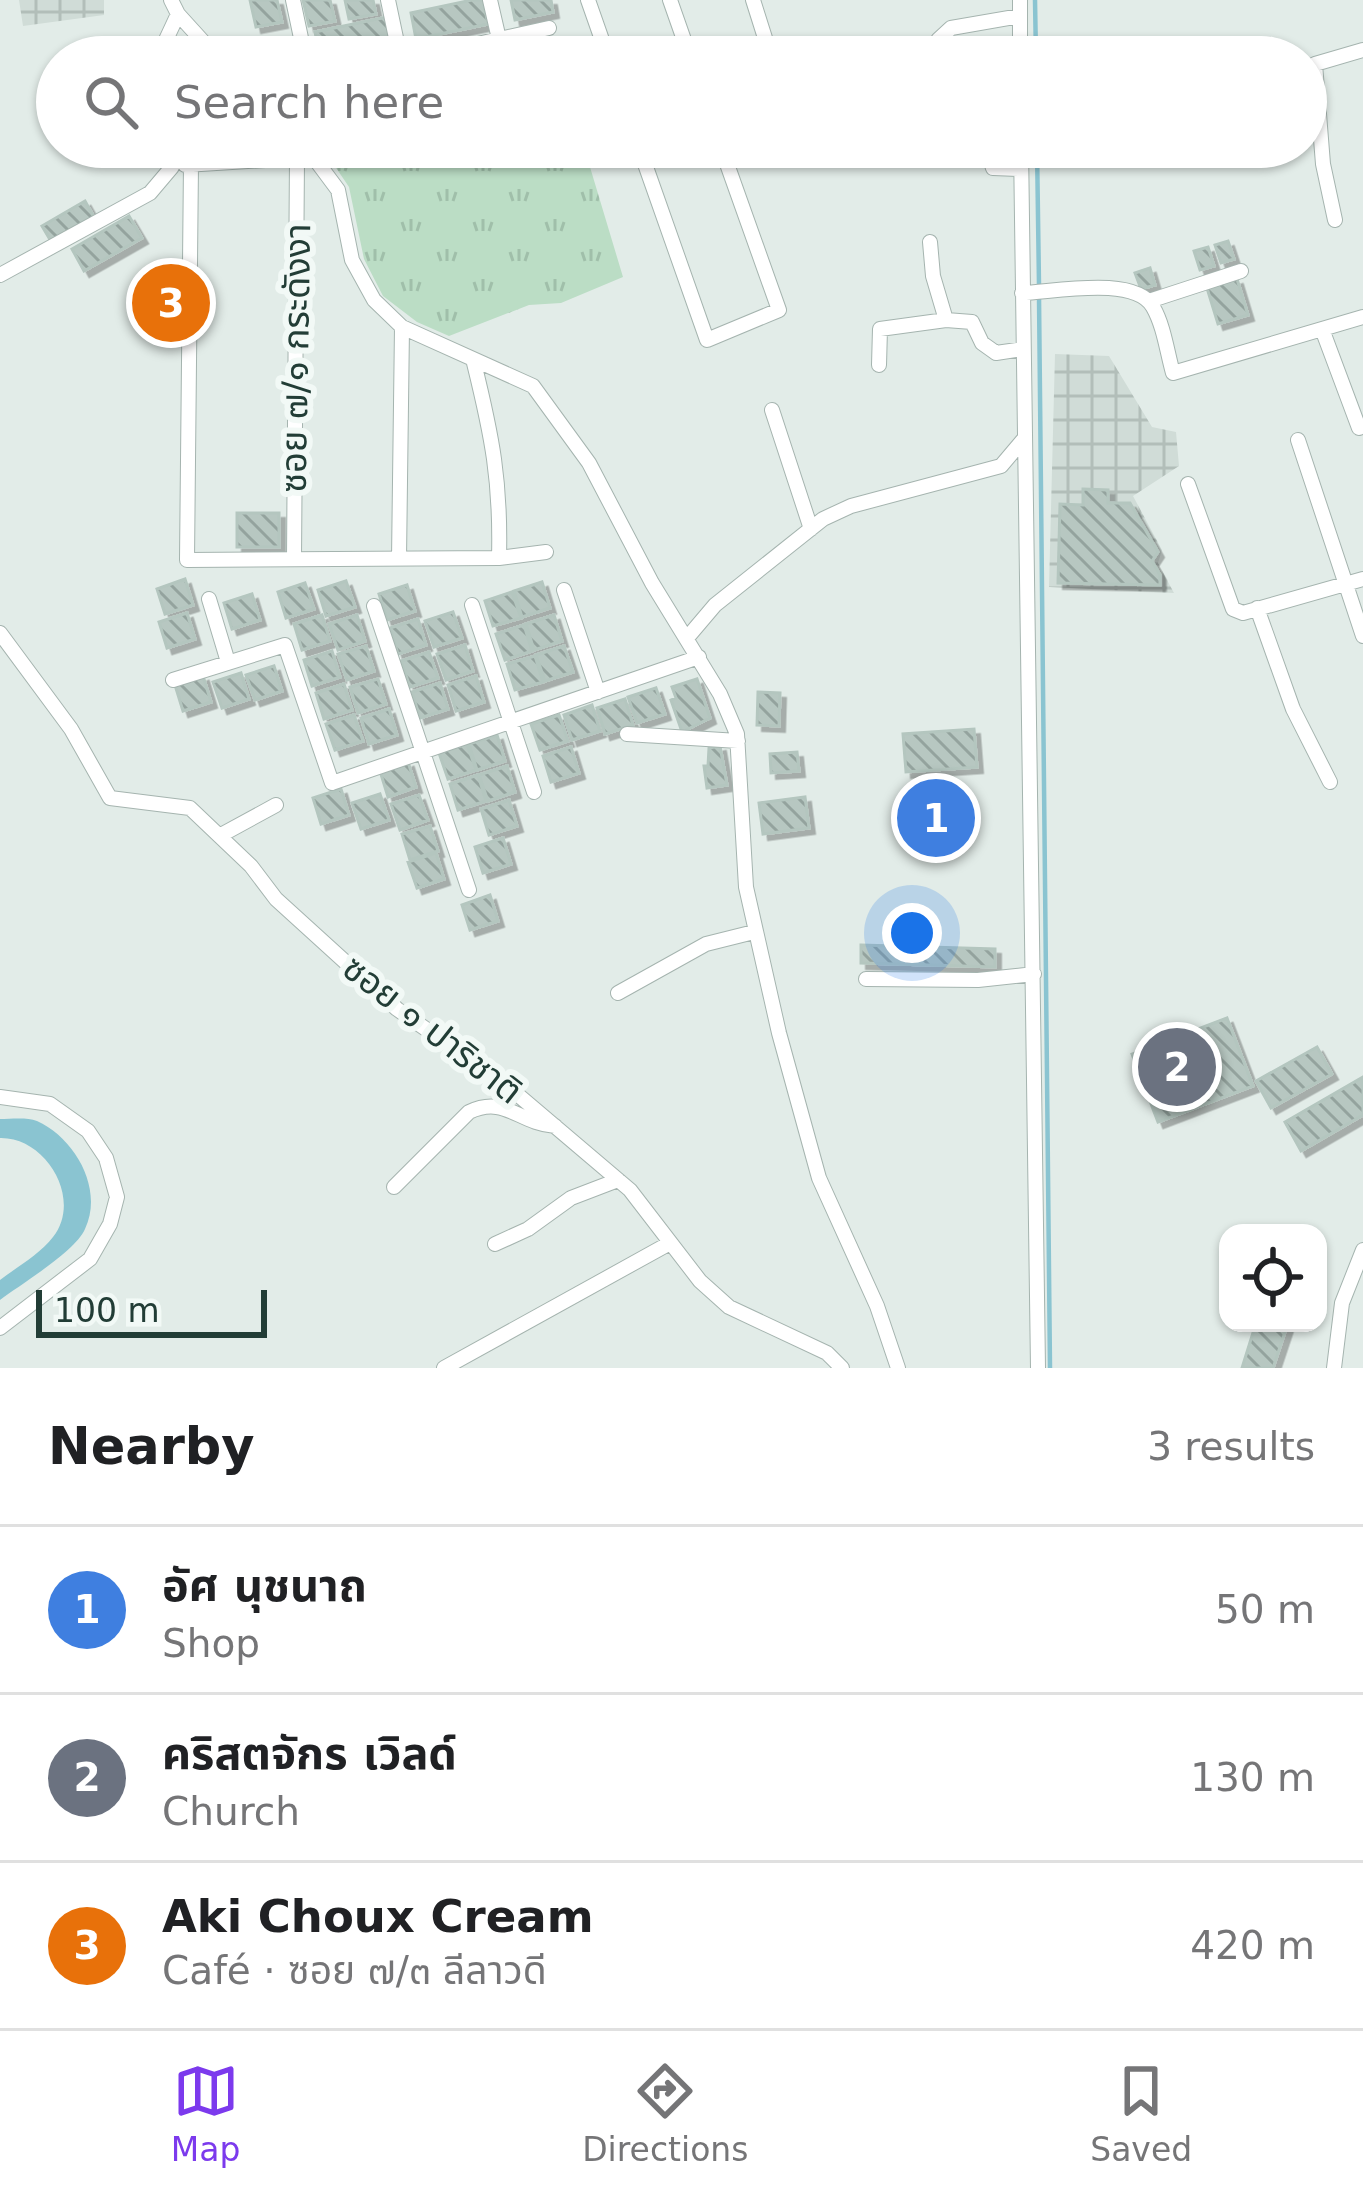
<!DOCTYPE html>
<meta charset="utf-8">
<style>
body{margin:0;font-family:"DejaVu Sans","Noto Sans Thai",sans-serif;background:#f2f2f2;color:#202124}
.controls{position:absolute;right:36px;bottom:36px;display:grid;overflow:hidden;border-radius:24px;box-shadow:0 3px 9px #0004}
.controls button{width:108px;height:108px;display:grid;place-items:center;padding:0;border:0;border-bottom:3px solid #e0e0e0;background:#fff;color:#202124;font:60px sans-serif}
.scale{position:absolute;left:36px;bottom:30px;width:231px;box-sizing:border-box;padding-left:12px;border:6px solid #223d36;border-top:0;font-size:33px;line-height:42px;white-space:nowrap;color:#223d36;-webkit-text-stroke:9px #f2f9f6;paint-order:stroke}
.you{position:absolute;left:912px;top:933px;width:42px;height:42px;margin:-30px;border:9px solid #fff;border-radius:50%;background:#1a73e8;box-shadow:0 0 0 18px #1a73e833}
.badge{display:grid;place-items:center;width:78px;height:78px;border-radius:50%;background:#7c3aed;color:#fff;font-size:39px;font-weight:700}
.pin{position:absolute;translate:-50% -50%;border:6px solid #fff;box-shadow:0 3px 12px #0006}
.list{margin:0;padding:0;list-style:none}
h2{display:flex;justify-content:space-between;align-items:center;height:156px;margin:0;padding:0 48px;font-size:51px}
h2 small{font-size:39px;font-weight:400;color:#757577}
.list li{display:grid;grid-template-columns:78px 1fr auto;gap:36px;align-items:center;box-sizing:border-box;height:168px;padding:0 48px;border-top:3px solid #e0e0e0}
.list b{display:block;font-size:45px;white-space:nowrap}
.list p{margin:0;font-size:39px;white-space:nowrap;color:#757577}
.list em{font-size:39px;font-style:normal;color:#757577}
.icon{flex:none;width:66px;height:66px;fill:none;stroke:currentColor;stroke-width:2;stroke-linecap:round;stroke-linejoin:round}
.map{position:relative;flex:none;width:1363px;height:1368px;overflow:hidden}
.search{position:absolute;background:#fff;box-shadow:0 3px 9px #0004;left:36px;right:36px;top:36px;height:132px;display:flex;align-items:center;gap:30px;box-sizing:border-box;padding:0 42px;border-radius:66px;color:#757577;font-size:45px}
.sheet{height:660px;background:#fff}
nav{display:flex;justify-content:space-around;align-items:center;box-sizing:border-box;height:168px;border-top:3px solid #e0e0e0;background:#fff;font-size:33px;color:#757577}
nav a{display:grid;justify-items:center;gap:6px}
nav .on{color:#7c3aed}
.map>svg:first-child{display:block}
.industrial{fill:url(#industrial-grid)}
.grass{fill:url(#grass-tufts)}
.water{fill:#8ac4d1}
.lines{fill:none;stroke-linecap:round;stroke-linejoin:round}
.stream{stroke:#8ac4d1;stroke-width:4.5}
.building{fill:url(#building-back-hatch);stroke:#b4c6bf;stroke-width:3;filter:url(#shadow)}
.street-casing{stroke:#a5b4af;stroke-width:16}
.street{stroke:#fff;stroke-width:14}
.labels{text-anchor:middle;stroke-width:12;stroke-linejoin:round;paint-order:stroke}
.street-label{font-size:36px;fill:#223d36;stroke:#f2f9f6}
</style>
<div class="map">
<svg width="1363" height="1368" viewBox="0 0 1363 1368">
<defs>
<pattern id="industrial-grid" width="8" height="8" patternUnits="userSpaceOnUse" patternTransform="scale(3)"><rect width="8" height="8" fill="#d0dcd7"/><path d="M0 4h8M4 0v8" fill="none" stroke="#b2beb9"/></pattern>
<pattern id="grass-tufts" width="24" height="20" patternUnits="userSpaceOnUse" patternTransform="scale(3)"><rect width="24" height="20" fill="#bbddc5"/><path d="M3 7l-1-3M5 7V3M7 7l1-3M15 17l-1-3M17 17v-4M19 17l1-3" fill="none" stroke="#a0bfaa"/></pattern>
<pattern id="building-back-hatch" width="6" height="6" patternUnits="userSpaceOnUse" patternTransform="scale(3)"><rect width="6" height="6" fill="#b7c7c1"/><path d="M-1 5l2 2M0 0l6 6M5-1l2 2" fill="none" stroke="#94a39e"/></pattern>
<filter id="shadow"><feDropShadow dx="5.5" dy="5.5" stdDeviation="0" flood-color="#0004"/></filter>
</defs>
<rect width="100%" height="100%" fill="#e2ece8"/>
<path class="industrial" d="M19,0h85v15l-81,11z
M1055,354l54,2 43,71 24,5 3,34 -46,30 29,54 -4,13 16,30 -125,-6z"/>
<path class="grass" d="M322,147h262l39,130 -62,26 -32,2 -80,31 -32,-14 -34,-26 -19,-37 -15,-72z"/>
<path class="water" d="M0,1119c11,0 27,-2 37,2 38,17 67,68 48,108 -10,23 -64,55 -85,71v-20c17,-13 40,-26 53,-43 30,-38 -7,-100 -53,-99z"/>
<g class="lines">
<path class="stream" d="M1035,0l1,57
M1037,147l2,138
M1039,297l11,1071"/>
</g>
<path class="building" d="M250,0h27l5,22 -26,5z
M303,0h27l5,21 -26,5z
M345,0h28l3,14 -27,5z
M472,0h11l5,24 -72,15 -5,-26z
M511,0h40l2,12 -38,8z
M387,17l5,26 -72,14 -5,-25z
M292,40l4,17h-29l-2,-10z
M559,40l4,17h-76v-2z
M85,201l10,18 -43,24 -10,-17z
M129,216l13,22 -58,33 -12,-22z
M1228,241l6,18 -13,4 -6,-18z
M1208,247l6,19 -14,4 -6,-19z
M1150,268l5,17 -14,4 -6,-16z
M1237,279l11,36 -30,9 -11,-36z
M1083,489l25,1v13h22l28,49 -6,9 8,14v10l-102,-2 2,-79 23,1z
M237,513h42v34h-42z
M185,579l8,26 -28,9 -8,-25z
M346,581l9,26 -29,9 -8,-26z
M542,582l8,26 -28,9 -8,-26z
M305,583l9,26 -28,9 -8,-26z
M407,585l8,26 -28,9 -8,-26z
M512,592l9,26 -28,8 -8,-25z
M252,594l8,26 -28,9 -8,-26z
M453,612l9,26 -28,9 -9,-26z
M187,613l8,26 -28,9 -8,-26z
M322,615l8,26 -28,9 -8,-26z
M357,615l8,26 -27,9 -9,-26z
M554,615l8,26 -28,9 -8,-26z
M418,619l8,26 -28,9 -8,-26z
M524,625l8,26 -27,9 -9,-26z
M465,645l8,26 -27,9 -9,-26z
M366,646l8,25 -27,9 -9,-26z
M564,646l9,26 -28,9 -9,-26z
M332,651l8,26 -28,9 -8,-26z
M429,652l9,26 -28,9 -9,-26z
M535,656l8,26 -28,8 -8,-26z
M274,666l8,25 -27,9 -9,-25z
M241,673l8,26 -27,9 -9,-26z
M203,676l8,26 -28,9 -8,-26z
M476,676l8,26 -28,9 -8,-26z
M378,679l8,25 -28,9 -8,-26z
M697,679l13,39 -28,14 -11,-32 5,-2 -4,-11z
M440,683l8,26 -28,9 -8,-26z
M344,684l8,26 -28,9 -8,-26z
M656,688l9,26 -28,9 -9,-26z
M758,692l22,1 -1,33 -22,-1z
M625,699l8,26 -28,9 -8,-26z
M592,705l8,26 -28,9 -8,-25z
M389,709l8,26 -28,9 -8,-26z
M354,715l9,26 -28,9 -9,-26z
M559,715l9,26 -28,9 -9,-26z
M974,729l3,38 -71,5 -3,-38z
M497,735l8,26 -28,9 -8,-26z
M467,744l9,26 -28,9 -9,-26z
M720,746l7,39 -20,3 -3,-22h4l1,-18z
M571,747l8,26 -28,9 -8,-26z
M797,752l2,19 -28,2 -1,-19z
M408,762l8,25 -28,10 -8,-26z
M507,766l8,26 -27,9 -9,-26z
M478,775l8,26 -28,9 -8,-26z
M341,789l8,26 -28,9 -8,-26z
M380,794l9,26 -28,9 -9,-26z
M419,795l9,25 -28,10 -9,-26z
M805,797l4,31 -46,6 -4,-31z
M509,800l8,26 -28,9 -8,-26z
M430,826l8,25 -28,9 -8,-26z
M503,838l8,26 -28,9 -8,-26z
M436,853l8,26 -27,9 -9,-26z
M490,895l8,26 -28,9 -8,-25z
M861,945l134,4v18l-134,-4z
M1227,1018l26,68 -95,36 -26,-68z
M1317,1047l15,27 -61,34 -15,-27z
M1363,1077v38l-62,36 -16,-29z
M1256,1323h32l-15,45h-31z"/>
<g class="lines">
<g class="street-casing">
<path id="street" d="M171,0l7,14 39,43
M293,0l12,57
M388,0l12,57
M490,0l9,39
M588,0l20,57
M670,0l20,57
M753,0l18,57
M1020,0v57
M938,40l13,-12 69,-12
M158,57l20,-43
M420,57l129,-29
M306,147l32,43 14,70 22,40 28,27 131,59 56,77 63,120 68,111 17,40 9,153 33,146 40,145 58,128 21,62
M639,147l68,193 72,-30 -58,-163
M986,147l7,21 28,1
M1021,147l17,1221
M191,164l-4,396 312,-2 47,-6
M185,165l112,-7 8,-6
M1335,220l-12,-56 -8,-100 48,-14
M930,242l3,34 13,44 26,2 10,21 14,10 27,-4
M0,275l150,-82 22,-26 -1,-20
M1022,293c32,-1 113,-18 131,14 11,19 14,45 20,66l190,-56
M1149,301l92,-30
M1322,329l37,99
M474,363c18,73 27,118 25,195
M879,365l1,-36 66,-9
M772,410l39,119
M1298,440l65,196
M1188,484l45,125 10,4 120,-34
M294,559l3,-401
M399,559l3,-232
M564,590l34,102
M209,599l19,63
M472,605l62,187
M374,606l95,284
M1257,608l36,101 37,73
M0,633l71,96 39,69 80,10 61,58 25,33 121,110 107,74 126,107 70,91 29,26 98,46 15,15
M687,638l28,-33 108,-86 28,-13 150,-40 22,-26
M173,680l112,-35 47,138 367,-126
M627,734l111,7
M221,835l55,-30
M866,979l112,1 56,-6
M618,993l88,-49 48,-12
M0,1097l50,7 38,27 18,27 11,39 -7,27 -20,35 -90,69
M394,1187l75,-75c36,-17 49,11 86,14
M495,1244l33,-15 43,-31 47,-18
M444,1368l226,-125
M1334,1368l8,-65 21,-53"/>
</g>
<use href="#street" class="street"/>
</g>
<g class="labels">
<g class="street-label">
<text transform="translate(295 358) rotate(-89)" y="13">ซอย ๗/๑ กระดังงา</text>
<text transform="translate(433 1029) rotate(38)" y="13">ซอย ๑ ปาริชาติ</text>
</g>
</g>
</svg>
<div class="controls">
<button><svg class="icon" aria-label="locate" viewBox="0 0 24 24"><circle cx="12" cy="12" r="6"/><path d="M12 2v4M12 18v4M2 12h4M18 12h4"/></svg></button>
</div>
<div class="scale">100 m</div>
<div class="you"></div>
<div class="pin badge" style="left:936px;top:818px;background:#3f7fe0">1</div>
<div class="pin badge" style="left:1177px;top:1067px;background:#6b7280">2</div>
<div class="pin badge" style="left:171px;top:303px;background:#e8710a">3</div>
<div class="search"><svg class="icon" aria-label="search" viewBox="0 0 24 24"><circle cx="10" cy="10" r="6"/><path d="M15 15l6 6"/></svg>Search here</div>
</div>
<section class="sheet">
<h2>Nearby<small>3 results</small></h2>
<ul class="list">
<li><span class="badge" style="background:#3f7fe0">1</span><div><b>อัศ นุชนาถ</b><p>Shop</p></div><em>50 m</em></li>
<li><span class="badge" style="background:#6b7280">2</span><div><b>คริสตจักร เวิลด์</b><p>Church</p></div><em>130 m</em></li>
<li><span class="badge" style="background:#e8710a">3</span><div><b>Aki Choux Cream</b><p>Café · ซอย ๗/๓ ลีลาวดี</p></div><em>420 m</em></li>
</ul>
</section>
<nav>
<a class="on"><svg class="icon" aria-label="map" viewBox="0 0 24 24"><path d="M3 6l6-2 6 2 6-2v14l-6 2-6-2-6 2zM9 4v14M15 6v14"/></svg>Map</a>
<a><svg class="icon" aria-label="directions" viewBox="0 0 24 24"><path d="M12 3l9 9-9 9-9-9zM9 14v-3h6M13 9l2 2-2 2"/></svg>Directions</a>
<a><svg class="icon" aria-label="saved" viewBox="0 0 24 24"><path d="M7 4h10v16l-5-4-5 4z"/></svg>Saved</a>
</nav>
